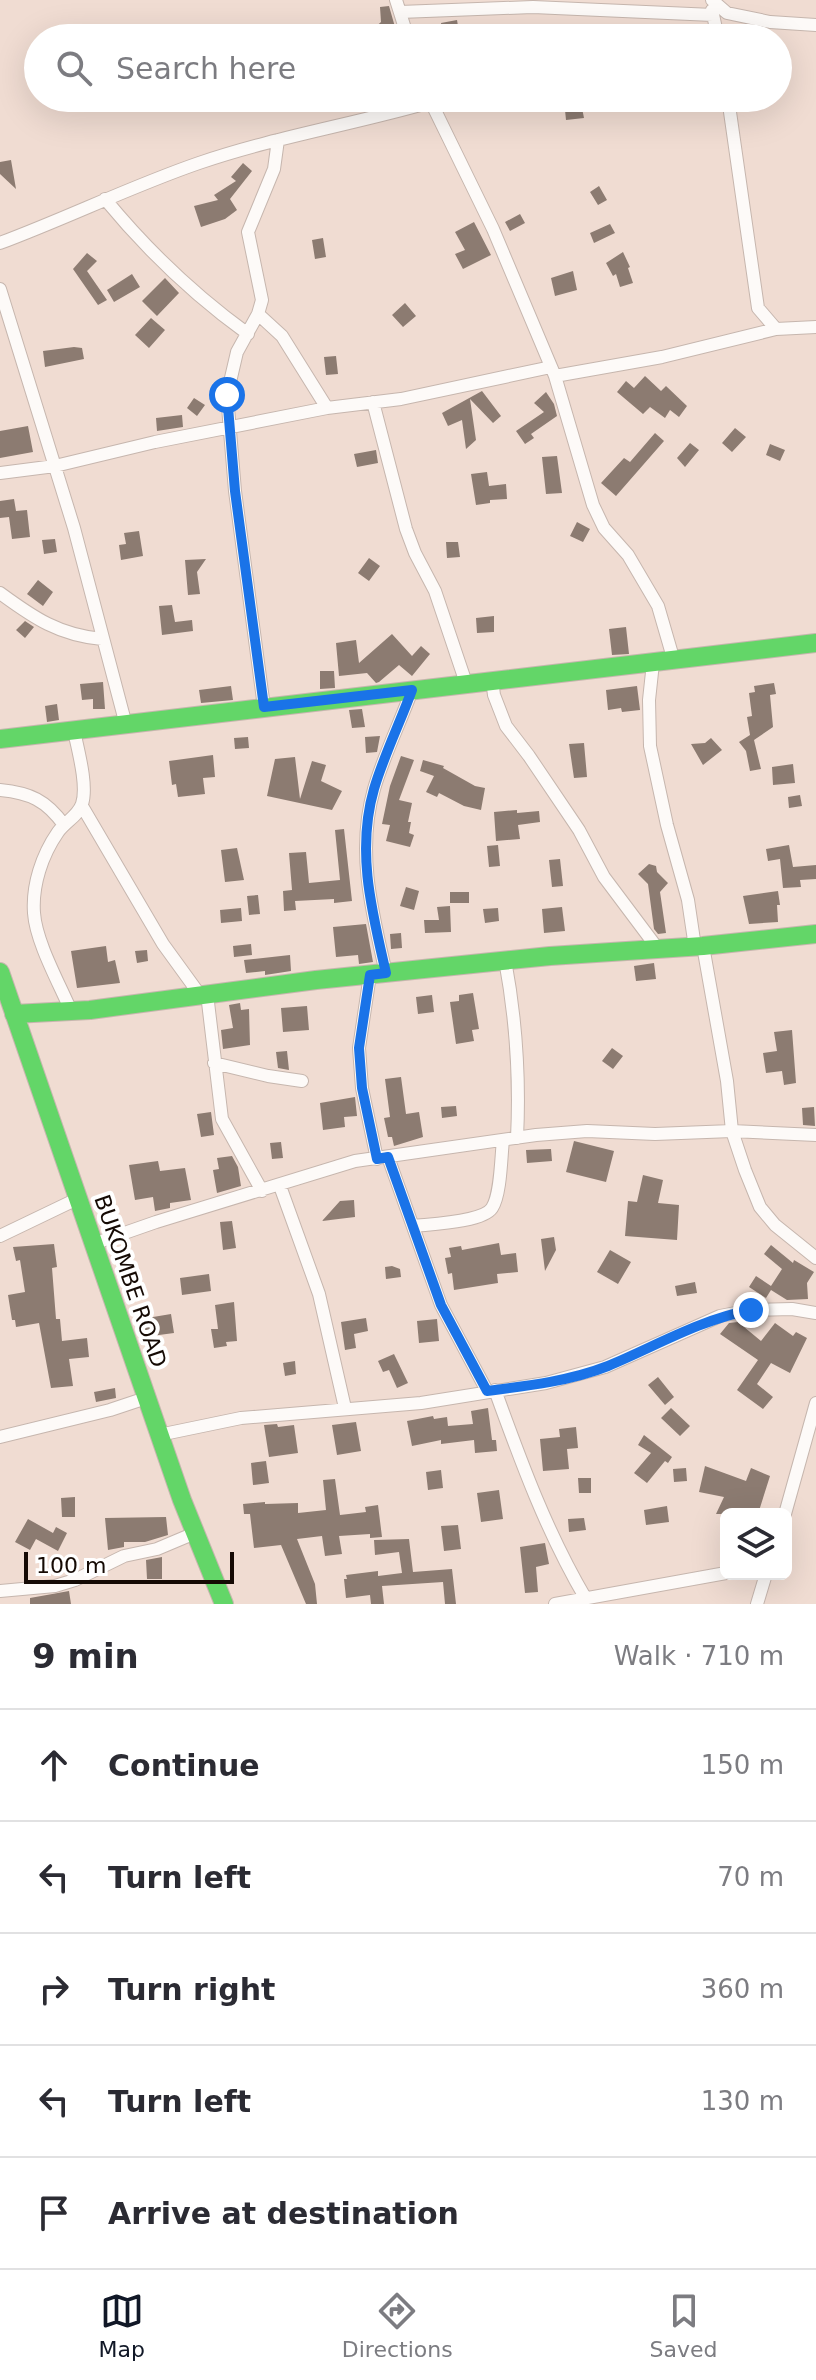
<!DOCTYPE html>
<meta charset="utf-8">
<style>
body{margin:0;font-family:"DejaVu Sans",sans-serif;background:#f7f7f7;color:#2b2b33}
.controls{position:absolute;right:24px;bottom:24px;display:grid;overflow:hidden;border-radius:12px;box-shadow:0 8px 32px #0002}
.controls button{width:72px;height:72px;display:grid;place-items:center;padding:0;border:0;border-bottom:2px solid #e1e1e2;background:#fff;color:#2b2b33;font:40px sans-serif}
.scale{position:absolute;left:24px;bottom:20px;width:210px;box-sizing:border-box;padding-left:8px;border:4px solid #150a04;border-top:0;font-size:22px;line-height:28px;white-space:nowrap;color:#150a04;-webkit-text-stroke:6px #fff;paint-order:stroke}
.stop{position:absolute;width:24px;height:24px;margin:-18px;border:6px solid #1a73e8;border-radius:50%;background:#fff}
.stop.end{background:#1a73e8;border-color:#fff;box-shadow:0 2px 8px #0008}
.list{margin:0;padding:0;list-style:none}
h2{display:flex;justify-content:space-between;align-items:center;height:104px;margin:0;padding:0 32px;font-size:34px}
h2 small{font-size:26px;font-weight:400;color:#7c7c81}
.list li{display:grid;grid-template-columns:52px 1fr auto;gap:24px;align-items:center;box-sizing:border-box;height:112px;padding:0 32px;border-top:2px solid #e1e1e2}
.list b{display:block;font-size:30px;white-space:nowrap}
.list em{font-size:26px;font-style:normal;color:#7c7c81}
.icon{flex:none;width:44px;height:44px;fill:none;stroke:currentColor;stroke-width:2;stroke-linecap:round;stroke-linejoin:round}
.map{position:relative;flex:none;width:816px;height:1604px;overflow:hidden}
.search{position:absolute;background:#fff;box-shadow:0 8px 32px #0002;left:24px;right:24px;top:24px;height:88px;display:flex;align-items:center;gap:20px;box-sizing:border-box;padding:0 28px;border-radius:44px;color:#7c7c81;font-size:30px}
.sheet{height:664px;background:#fff}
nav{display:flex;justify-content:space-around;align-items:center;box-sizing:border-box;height:112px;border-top:2px solid #e1e1e2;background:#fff;font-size:22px;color:#7c7c81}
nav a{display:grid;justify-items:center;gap:4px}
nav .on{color:#111827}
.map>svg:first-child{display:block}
.building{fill:#8c7b71}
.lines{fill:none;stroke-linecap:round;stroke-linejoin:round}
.street-casing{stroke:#c6b6ae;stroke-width:14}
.fast-casing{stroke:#c6b6ae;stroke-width:20}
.street{stroke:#fdfaf8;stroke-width:12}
.fast{stroke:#63d668;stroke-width:18}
.route{stroke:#1a73e8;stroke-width:10}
.labels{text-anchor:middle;stroke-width:8;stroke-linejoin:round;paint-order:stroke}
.street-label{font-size:22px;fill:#150a04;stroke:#fff}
</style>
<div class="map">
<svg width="816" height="1604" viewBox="0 0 816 1604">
<rect width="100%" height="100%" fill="#f0dcd2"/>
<path class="building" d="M389,6l8,28 -4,4h-16l-6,-7 10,-9 -1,-15z
M457,20l3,18h-17l-2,-15z
M552,98h52l1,6 -23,4 2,10 -18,2 -1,-10 -12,1z
M11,160l5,29 -16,-15v-12z
M243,163l9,8 -22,28 7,11 -12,9 -24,8 -7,-21 24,-6 -4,-5 22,-14 -5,-4z
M599,186l8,14 -9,5 -8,-13z
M520,214l5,9 -15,8 -5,-9z
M474,222l17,33 -28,14 -8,-15 10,-4 -10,-18z
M610,224l5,9 -21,10 -4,-10z
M323,238l3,19 -11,2 -3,-19z
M623,252l7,15 -2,1 5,15 -13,4 -4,-13 -3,2 -7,-13z
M87,253l10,8 -10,10 20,29 -9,5 -25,-36z
M573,271l4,19 -22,6 -4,-18z
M132,274l8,13 -26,15 -7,-12z
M165,278l14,15 -22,23 -15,-15z
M405,303l11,13 -13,11 -11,-12z
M151,318l14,12 -16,18 -14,-13z
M74,347l8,1 2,11 -39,8 -2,-16z
M336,356l2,18 -12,1 -2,-18z
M645,376l16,15 5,-5 21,20 -8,11 -9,-7 -5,8 -15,-11 -7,7 -26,-22 9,-11 8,7z
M482,391l19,25 -8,7 -23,-24 6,41 -10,9 -4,-29 -14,6 -6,-13z
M546,392l8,12 3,12 -26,18 3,4 -9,6 -9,-13 28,-19 -10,-9z
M194,398l11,7 -8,11 -10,-8z
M182,415l1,12 -26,4 -1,-13z
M28,426l5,26 -33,6v-27z
M735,428l11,9 -14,15 -10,-9z
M655,433l9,8 -48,55 -15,-13 23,-25 6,4z
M690,443l9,7 -14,17 -8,-9z
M770,444l15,6 -5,11 -14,-6z
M376,450l2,13 -21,4 -3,-13z
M557,456l5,37 -16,1 -4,-37z
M487,472l2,14 17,-2 1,15 -17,1v3l-14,2 -5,-31z
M14,499l2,12 11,-1 3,27 -18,2 -3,-22 -9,1v-17z
M577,522l13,7 -7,13 -13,-6z
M139,531l4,25 -22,4 -2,-15 7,-1 -2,-11z
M55,539l2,13 -13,2 -2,-14z
M446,542h12l2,15 -13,1z
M369,558l11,8 -11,15 -11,-8z
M206,559l-9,13 3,22 -12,1 -3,-35z
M38,580l15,12 -10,14 -16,-12z
M172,605l3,17 17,-2 1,11 -31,4 -3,-29z
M494,616v16l-17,1 -1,-15z
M25,621l9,6 -9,11 -9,-8z
M626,627l3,27 -17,1 -3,-26z
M392,634l20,22 9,-10 9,8 -18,22 -13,-11 -20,17 -3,1 -9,-10 -28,3 -3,-33 20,-3 3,23z
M320,671h14l1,17 -15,1z
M103,682l2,27h-12v-10l-11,1 -2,-16z
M774,683l2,11 -6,1 3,32 -19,13 7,29 -11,2 -4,-20 -7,-9 11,-7 -3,-18 5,-1 -3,-23 6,-1 -1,-6z
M231,686l2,14 -32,3 -2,-13z
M637,686l3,24 -18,2 -1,-4 -13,2 -2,-20z
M57,704l2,16 -12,2 -2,-16z
M362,709l3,18 -13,1 -3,-18z
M380,736l-3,16 -11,1 -1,-16z
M248,737l1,11 -14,1 -1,-11z
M711,738l11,12 -19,15 -12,-21 14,-1z
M584,743l3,34 -13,1 -5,-34z
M213,755l2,22 -12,1 2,16 -27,3 -2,-13 -4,1 -3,-24z
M401,756l13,4 -15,40 13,3 -4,19h3l-2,11 5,2 -4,12 -24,-6 4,-16 -8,-1 8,-38z
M295,757l5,42 12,-38 14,4 -5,16 21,10 -10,19 -65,-14 8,-37z
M423,760l21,6 -1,2 32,18 10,2 -4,22 -17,-4 -25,-13 -2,4 -11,-5 8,-16 -14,-5z
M793,764l2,19 -22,2 -1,-18z
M800,795l2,11 -13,2 -1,-11z
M517,810v3l22,-2 1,11 -22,3 2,14 -24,2 -2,-29z
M344,829l8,72 -18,2v-4l-39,2 1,9 -12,1 -1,-20 9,-1 -3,-37 17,-1 3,31 31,-3 -5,-50z
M498,845l2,21 -11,1 -2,-21z
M789,845l4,22 23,-2v14l-16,1 1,7 -18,1 -3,-29 -12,2 -2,-12z
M237,848l7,32 -19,2 -4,-32z
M560,859l3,27 -11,1 -3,-27z
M649,864l7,2 1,6 11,11 -8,9 6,41 -8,1 -4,-5 -6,-45 -10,-10z
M406,887l13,4 -5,19 -14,-4z
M778,891l2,14h-3l1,17 -29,2 -6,-28z
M450,892h19v11h-19z
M258,895l2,19 -11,1 -2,-19z
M450,906l1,26 -26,1 -1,-13h15l-2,-13z
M562,907l3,24 -21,2 -2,-24z
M241,908l1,13 -21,2 -1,-13z
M498,908l1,13 -14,2 -2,-14z
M366,924l7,38 -14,2 -1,-9 -22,2 -3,-30z
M401,933l1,15 -11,1 -1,-15z
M251,944l1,11 -18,2 -1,-11z
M106,946l2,16 7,-2 5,23 -43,5 -6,-37z
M147,950l1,11 -11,2 -2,-12z
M290,955l1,16 -26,4v-4l-19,2 -2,-13z
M654,963l2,16 -20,2 -2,-15z
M473,993l6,36 -7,1 2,11 -18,3 -6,-42 9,-1v-6z
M432,995l2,17 -16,2 -2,-17z
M240,1003l1,7 8,-1 1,36 -27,4 -2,-19 12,-2 -4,-23z
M307,1006l2,24 -26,2 -2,-24z
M792,1030l4,53 -12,2 -2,-14 -16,2 -3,-20 14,-2 -3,-19z
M612,1048l11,8 -10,13 -11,-8z
M287,1051l2,19 -11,-2 -2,-16z
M401,1077l5,37 13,-2 4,25 -29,9 -2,-9h-4l-4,-19 6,-1 -5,-38z
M355,1097l2,19 -13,1 1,10 -22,3 -3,-27z
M456,1106l1,10 -15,2 -1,-11z
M814,1107l1,19 -12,-1 -1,-17z
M211,1112l3,23 -13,2 -4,-23z
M574,1141l40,10 -8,31 -40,-10z
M281,1142l2,16 -11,1 -2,-16z
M551,1149l1,12 -25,2 -1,-13z
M232,1156l6,11 3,19 -24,7 -4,-23 6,-1 -2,-11z
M158,1161l2,10 25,-3 6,32 -21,3v5l-15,3 -2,-14 -18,3 -6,-35z
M643,1175l20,5 -5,23 21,2 -2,35 -52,-4 3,-35 9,1z
M354,1200l1,17 -33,4 18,-20z
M232,1221l4,27 -13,2 -3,-28z
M554,1237l2,13 -11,21 -4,-32z
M499,1243l2,12 15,-2 2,19 -21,2 1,9 -44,7 -2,-17 -4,1 -3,-16 6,-1 -2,-9 12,-2 1,4z
M54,1244l3,23 -5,1 4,51h4l2,22 25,-3 2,19 -20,2 4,27 -22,2 -12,-65 -23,4 -1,-7h-3l-4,-25 17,-3 -5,-32 -4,1 -3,-14z
M771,1245l22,18 1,-3 20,12 -7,11 1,16 -21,1 -16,-10 -5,8 -17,-11 7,-11 15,10 11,-17 -18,-15z
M610,1250l21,12 -13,22 -21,-12z
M392,1266l8,3 1,8 -15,2 -1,-12z
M209,1274l2,17 -29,4 -2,-17z
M695,1282l2,11 -20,3 -2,-10z
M234,1302l3,39 -11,1 1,4 -13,2 -3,-19h7l-3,-24z
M171,1314l3,19 -30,4 -3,-18z
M366,1318l2,13 -14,3 2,14 -11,2 -4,-28z
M437,1319l2,22 -20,2 -2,-22z
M738,1322l23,19 14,-18 18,13 3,-4 11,6 -17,35 -19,-10 -14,21 16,13 -10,12 -26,-19 21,-30 -38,-26 9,-11z
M394,1354l14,29 -11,5 -8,-18 -6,2 -5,-11z
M295,1361l1,13 -11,2 -2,-13z
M658,1377l16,20 -9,8 -17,-20z
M115,1388l1,10 -20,4 -2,-10z
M488,1408l4,32h4l1,11 -22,2 -1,-13 -33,4v-4l-29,6 -5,-25 26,-5 1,3 13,-2 1,9 25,-2 -2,-13z
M671,1408l19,18 -10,10 -19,-18z
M356,1422l5,29 -24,4 -5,-30z
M277,1424l1,3 16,-2 4,28 -29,4 -5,-32z
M576,1427l2,21 -11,1 2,20 -26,2 -3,-32 20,-2 -1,-8z
M644,1435l28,22 -4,6 -3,-2 -18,22 -13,-10 17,-20 -13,-8z
M266,1461l3,22 -16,2 -2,-22z
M705,1466l41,15 5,-13 19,8 -12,38h-42l8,-17 -25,-5z
M686,1468l1,13 -13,1 -1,-13z
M441,1470l2,18 -15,2 -2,-18z
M578,1478h13v15h-12z
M335,1479l5,36 26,-3 -1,-5 13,-2 4,32 -12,1v-4l-31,2 3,18 -17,2 -3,-20 -25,3 18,45 2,20h-11l-25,-59 -27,3 -4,-34h-6l-1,-10 22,-2v2l33,-1v10l28,-3 -3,-30z
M499,1490l4,29 -22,3 -4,-29z
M75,1497v20h-13l-1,-19z
M667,1506l2,16 -23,3 -2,-15z
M166,1517l2,18 -23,7h-21v5l-16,3 -3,-32z
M584,1518l2,12 -17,2 -1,-13z
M28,1519l25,14 3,-6 11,6 -9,18 -22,-12 -6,11 -15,-8z
M458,1525l3,24 -17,2 -3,-25z
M409,1539l4,33 39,-3 4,35h-11l-2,-22 -61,4 2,18h-13l-1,-9 -24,3 -2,-19h3l-1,-4 32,-4v5l24,-3 -3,-21 -24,3 -1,-15z
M545,1543l4,21 -13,3 2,25 -13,1 -5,-46z
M162,1557v22h-15l-1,-19z
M69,1591l2,13h-41v-6z"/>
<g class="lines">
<g class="street-casing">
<path id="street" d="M396,0l12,38
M712,0l15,13 43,9 46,3
M712,10l6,28
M400,12l133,-5 180,8
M429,98l64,131 62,147 38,129 11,23 24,27 30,51 16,55
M728,98l30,210 18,21 40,-2
M105,199c42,51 89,96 143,135
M0,243c67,-25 132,-57 199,-80 76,-26 156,-39 232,-61
M0,289l74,239 52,197
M258,314l24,22 45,72
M555,376l107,-19 114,-28
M373,402l33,127 9,24 20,38 31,92
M0,473l55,-7 100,-24 172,-34 74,-9 150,-32
M0,593c34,25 59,42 102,46
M653,663l-4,37 1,46 17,79 21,75 7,47
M492,680l2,15 12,31 23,30 50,74 25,47 54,72
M264,707l-29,-216 -8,-96 10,-43 21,-38 4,-14 -14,-68 26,-63 4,-29
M0,790c30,3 46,10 64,35
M82,806l81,138 37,51
M703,946l24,135 5,50 13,39 15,37 15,18 41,33
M505,960c11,59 15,118 12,178
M386,973c-14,-61 -30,-122 -12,-184 10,-34 26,-66 38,-99
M370,975l-11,73 3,40 15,71
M207,994l15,125 40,72
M71,1011c-12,-28 -35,-69 -37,-98 -2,-28 8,-58 24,-81 7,-10 20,-16 24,-28 6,-18 -4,-54 -8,-73
M214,1063l54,13 34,5
M388,1157l53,148 46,86
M280,1186l39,108 26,114
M414,1226c17,-2 69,-4 78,-18 9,-14 9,-51 11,-68
M0,1236l77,-37
M93,1244l63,-22 199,-61 181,-26 51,-4 68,3 77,-3 84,4
M495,1390c26,72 52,143 91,209
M159,1435l82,-17 180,-15 125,-20 59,-16 115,-51 31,-6 41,-1 24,4
M0,1437l110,-27 36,-12
M785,1514l31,-111
M0,1591l55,-5 20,-6 49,-24 33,-7 38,-16
M555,1604l171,-31
M757,1604l9,-30"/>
</g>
<g class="fast-casing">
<path id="fast" d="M0,739l816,-96
M0,972l182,528 42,104
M14,1014l76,-4 226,-30 234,-24 153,-10 113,-12"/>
</g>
<use href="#street" class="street"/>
<use href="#fast" class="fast"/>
</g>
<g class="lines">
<path class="route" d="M227,395l8,96 29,216 148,-17c-12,33 -28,65 -38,99 -18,62 -2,123 12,184l-16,2 -11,73 3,40 15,71 11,-2 53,148 46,86c40,-5 83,-10 121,-25 48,-20 91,-46 143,-56"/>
</g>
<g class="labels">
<g class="street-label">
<text transform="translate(131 1281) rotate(71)" y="8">BUKOMBE ROAD</text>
</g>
</g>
</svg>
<div class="controls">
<button><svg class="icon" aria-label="layers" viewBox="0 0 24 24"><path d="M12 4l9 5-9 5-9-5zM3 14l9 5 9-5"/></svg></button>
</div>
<div class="scale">100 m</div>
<div class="stop" style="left:227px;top:395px"></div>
<div class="stop end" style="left:751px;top:1310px"></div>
<div class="search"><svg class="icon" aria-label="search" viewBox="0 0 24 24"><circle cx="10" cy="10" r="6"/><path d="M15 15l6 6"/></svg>Search here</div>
</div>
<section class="sheet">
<h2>9 min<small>Walk · 710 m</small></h2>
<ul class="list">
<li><svg class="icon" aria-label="ahead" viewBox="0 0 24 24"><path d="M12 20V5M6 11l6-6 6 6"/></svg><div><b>Continue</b></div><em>150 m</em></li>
<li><svg class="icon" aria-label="left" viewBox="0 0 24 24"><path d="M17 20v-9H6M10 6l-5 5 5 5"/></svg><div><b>Turn left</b></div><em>70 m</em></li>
<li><svg class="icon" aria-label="right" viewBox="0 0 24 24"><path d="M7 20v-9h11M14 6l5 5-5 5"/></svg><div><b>Turn right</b></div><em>360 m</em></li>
<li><svg class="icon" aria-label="left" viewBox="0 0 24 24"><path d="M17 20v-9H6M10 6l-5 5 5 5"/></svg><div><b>Turn left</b></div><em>130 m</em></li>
<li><svg class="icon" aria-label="arrive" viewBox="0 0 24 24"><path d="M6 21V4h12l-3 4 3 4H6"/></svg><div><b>Arrive at destination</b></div></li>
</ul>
</section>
<nav>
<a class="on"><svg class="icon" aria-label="map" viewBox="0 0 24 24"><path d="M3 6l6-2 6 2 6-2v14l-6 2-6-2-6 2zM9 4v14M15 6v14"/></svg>Map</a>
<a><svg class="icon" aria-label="directions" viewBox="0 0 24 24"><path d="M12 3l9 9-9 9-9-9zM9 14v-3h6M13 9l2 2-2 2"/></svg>Directions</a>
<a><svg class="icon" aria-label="saved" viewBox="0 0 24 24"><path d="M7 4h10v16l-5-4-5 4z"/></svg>Saved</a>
</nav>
